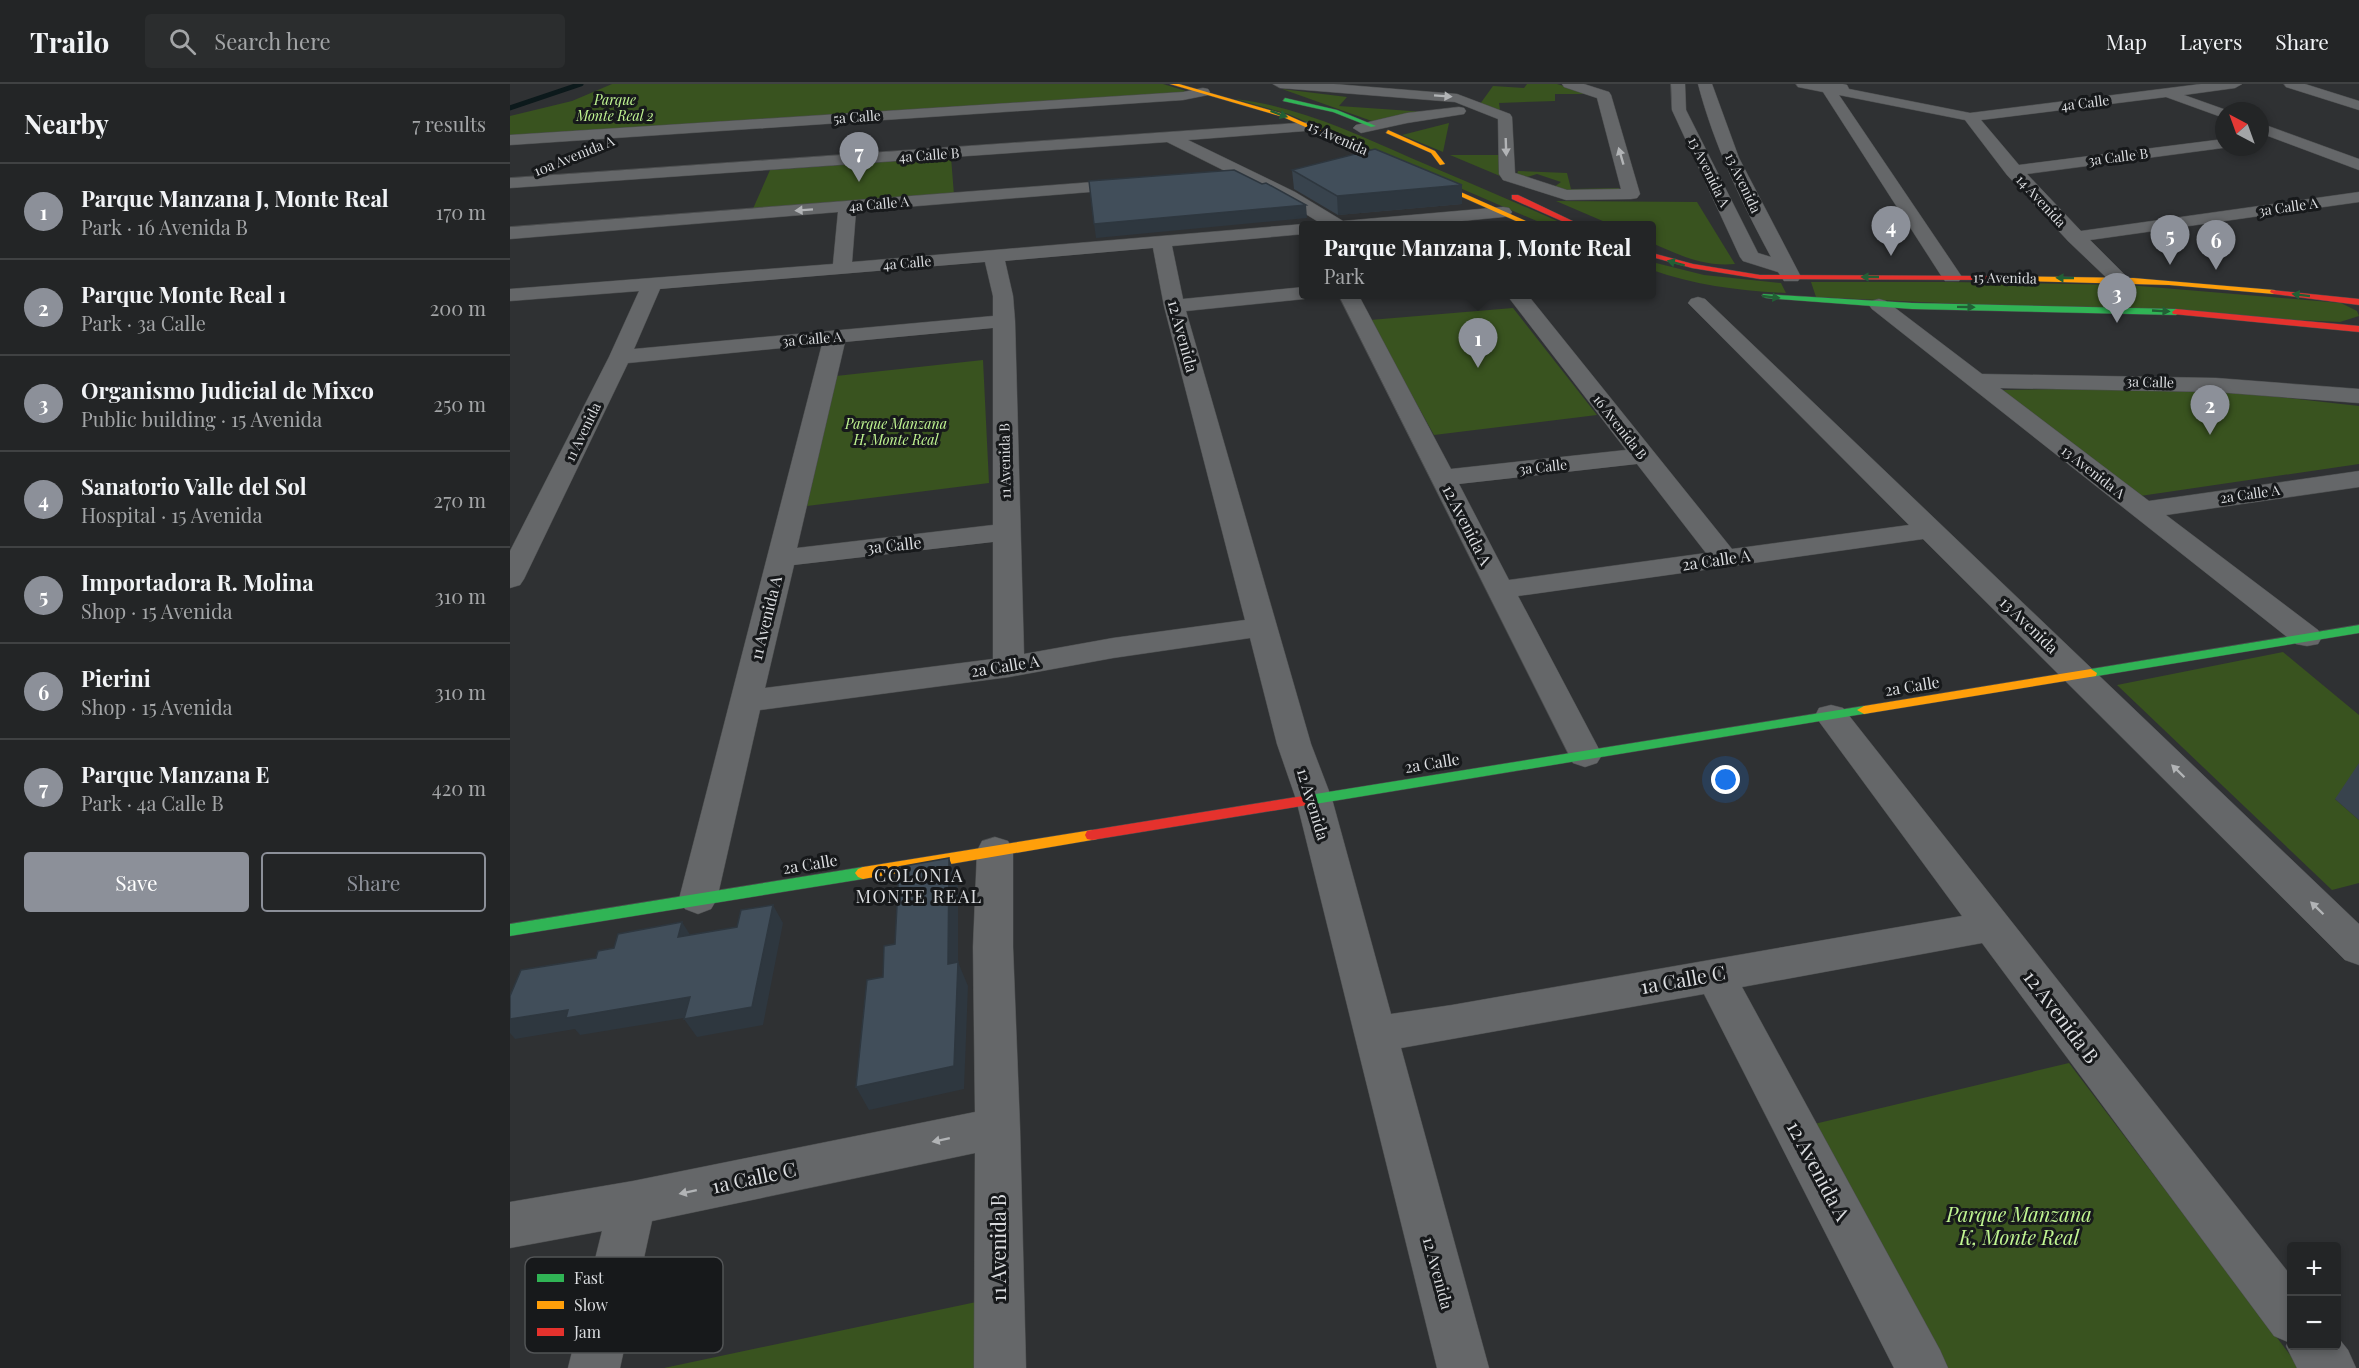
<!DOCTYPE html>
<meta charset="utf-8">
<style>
body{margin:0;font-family:"Playfair Display",serif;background:#2b2d2e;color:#f1f3f6}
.controls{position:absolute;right:18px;bottom:18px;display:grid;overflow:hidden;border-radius:6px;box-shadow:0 3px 9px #0003}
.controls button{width:54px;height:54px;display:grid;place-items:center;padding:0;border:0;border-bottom:2px solid #404243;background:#232526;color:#f1f3f6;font:30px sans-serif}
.compass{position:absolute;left:1705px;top:18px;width:54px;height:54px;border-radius:50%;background:#232526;box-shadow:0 3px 9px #0003;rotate:319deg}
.you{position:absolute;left:1216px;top:696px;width:21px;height:21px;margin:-15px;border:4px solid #fff;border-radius:50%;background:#1a73e8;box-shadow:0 0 0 9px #1a73e833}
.badge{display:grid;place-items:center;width:39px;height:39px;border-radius:50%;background:#8c9099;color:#fff;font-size:20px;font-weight:700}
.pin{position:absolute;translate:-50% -50px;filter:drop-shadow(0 2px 3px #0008)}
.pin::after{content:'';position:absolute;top:32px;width:21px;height:18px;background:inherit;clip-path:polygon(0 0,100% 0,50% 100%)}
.popup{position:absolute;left:789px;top:137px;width:357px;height:78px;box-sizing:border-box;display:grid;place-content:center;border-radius:6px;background:#232526;filter:drop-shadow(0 2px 4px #0005);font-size:20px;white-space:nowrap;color:#a3a5a7}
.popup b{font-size:22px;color:#f1f3f6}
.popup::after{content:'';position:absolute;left:50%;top:100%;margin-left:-12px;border:12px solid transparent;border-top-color:#232526}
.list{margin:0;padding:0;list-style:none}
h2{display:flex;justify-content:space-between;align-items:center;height:78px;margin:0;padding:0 24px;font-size:26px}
h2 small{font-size:20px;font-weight:400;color:#a3a5a7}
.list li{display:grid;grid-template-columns:39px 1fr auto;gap:18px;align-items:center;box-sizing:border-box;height:96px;padding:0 24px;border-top:2px solid #404243}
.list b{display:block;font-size:22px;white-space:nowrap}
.list p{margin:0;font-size:20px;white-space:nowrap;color:#a3a5a7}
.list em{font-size:20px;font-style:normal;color:#a3a5a7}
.actions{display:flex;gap:12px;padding:18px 24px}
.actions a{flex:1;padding:14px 0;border:2px solid #8c9099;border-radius:6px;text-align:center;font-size:21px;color:#8c9099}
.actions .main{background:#8c9099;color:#fff}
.icon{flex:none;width:33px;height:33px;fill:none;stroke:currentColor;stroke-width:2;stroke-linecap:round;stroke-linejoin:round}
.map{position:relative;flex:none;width:1849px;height:1284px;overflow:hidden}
header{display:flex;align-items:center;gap:36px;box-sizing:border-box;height:84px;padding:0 30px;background:#232526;border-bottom:2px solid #404243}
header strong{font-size:28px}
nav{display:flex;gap:33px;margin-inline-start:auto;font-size:21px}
.search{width:420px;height:54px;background:#2b2d2e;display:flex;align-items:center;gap:15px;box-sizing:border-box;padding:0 21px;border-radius:6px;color:#a3a5a7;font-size:22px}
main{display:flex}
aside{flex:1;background:#232526}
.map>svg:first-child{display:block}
.green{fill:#39531f}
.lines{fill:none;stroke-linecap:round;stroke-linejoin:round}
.stream{stroke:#0c191b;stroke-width:5}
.street-casing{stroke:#4b4d4e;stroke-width:1}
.fast-casing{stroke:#4b4d4e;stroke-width:1}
.slow-casing{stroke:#4b4d4e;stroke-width:1}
.jam-casing{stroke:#4b4d4e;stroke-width:1}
.street{fill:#656769;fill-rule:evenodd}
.fast{fill:#30b455;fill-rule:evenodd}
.slow{fill:#ff9f0a;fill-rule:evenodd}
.jam{fill:#e5322d;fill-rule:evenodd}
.wall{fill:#38434d}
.shaded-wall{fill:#2e373f}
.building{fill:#414e5a;stroke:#2e373f;stroke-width:1.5}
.oneway{fill:#b2b4b6}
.oneway2{fill:#225f35}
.labels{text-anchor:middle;stroke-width:6;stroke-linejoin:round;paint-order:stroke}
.far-park-label{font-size:14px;font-style:italic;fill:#c1f692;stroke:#17191b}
.far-street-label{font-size:14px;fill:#dbdde0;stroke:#17191b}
.street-label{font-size:16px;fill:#dbdde0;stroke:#17191b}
.neighbourhood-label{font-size:18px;letter-spacing:1.5px;fill:#dbdde0;stroke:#17191b}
.near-street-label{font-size:20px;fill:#dbdde0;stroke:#17191b}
.near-park-label{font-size:20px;font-style:italic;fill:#c1f692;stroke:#17191b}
.key{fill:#17191b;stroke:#525456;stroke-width:1.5}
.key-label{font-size:16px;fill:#dbdde0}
</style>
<header>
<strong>Trailo</strong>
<div class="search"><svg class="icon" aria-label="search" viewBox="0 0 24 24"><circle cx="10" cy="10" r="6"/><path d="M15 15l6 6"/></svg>Search here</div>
<nav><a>Map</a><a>Layers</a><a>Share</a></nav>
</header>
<main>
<aside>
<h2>Nearby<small>7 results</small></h2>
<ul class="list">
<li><span class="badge">1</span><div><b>Parque Manzana J, Monte Real</b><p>Park · 16 Avenida B</p></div><em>170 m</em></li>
<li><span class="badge">2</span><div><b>Parque Monte Real 1</b><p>Park · 3a Calle</p></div><em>200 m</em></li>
<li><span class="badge">3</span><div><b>Organismo Judicial de Mixco</b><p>Public building · 15 Avenida</p></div><em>250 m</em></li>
<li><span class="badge">4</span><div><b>Sanatorio Valle del Sol</b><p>Hospital · 15 Avenida</p></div><em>270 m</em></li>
<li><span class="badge">5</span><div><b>Importadora R. Molina</b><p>Shop · 15 Avenida</p></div><em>310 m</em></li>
<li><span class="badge">6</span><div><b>Pierini</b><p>Shop · 15 Avenida</p></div><em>310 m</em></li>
<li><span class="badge">7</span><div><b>Parque Manzana E</b><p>Park · 4a Calle B</p></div><em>420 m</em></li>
</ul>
<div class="actions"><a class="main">Save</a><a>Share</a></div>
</aside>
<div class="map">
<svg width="1849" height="1284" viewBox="0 0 1849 1284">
<rect width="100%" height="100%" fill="#2f3133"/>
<path class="green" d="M102,0h551l33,10 -686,45v-23l62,-15z
M1017,0h30l34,10h-36v7l-56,2 1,7 -20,-6 13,-18 31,2z
M772,5l65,8 -8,9 101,7 -57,12z
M725,15c62,7 119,34 176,59 52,22 104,44 155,67h-20l-258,-111z
M939,39l-6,29 -41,-17z
M940,71h51l-1,21z
M441,73l3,38 -202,16 18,-41z
M1008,87l49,2 4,16 48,-1v4l-53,-1 -12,-4 7,-5 -24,-8 -10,3 -10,-3z
M1046,117l141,1 38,62c-31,3 -56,-9 -83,-21v-17l-40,-1z
M1142,178l52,13 77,8 5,10c-45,-2 -92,-8 -134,-23z
M1301,198h141l175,3 214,18 16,8 2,5 -19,6 -524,-25z
M1003,224l84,107 -163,20 -64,-115z
M473,276l6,123 -182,23 29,-130z
M1595,304l130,4 124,14v58l-219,32 -138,-106z
M1773,568l76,63v79l-24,5 24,21v63l-27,7 -215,-205z
M1559,979l231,305h-360l-134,-242z
M471,1217l1,67h-318z"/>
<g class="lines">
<path class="stream" d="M0,24l71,-24"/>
<g class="street-casing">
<path id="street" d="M763,0h61l123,10 53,20 2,3 3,56 52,17 54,-1 -24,-91 -33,-11 -2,-3h22l25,8 2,3 29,99 -3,4 -6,1 -65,1 -63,-20 -4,-6 -1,-55 -43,-17 -175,-14z
M1161,0h14l1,26 72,143 13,4c-30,-56 -57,-112 -73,-173h14l27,74 62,119 -3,4h-14l-6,-9 -35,-11 -3,-4 -68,-147z
M1286,0h47l4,1 2,4 121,24 231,-29h41l-7,4 -51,7 45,16h-5v7l-58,-21 -185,23 38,45 205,-26v8h6l-203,27 54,57 278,-39v10l-269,38 39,39 -3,4h-14l-44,-42 -61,-66 -42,-55 -126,-25 123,182 -3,4h-14l-3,-4 -119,-185 -25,-5z
M1774,0h21l54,17v9l-73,-23z
M693,4l5,1 2,3 -2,3 -25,5 -673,45v-10l673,-43z
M949,23l5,1 2,3 -2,3 -57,9 -46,10 -8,-5 3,-3 51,-12z
M803,38l5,2 3,3 -3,3 -130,10 107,52 48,29 160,-14 6,1 3,4 -3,4 -6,1 -92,9h-86l-42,-26 -116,-58 -657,46v-10z
M1750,39l99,36v11l-99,-37z
M623,95l6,1 2,4 -2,4 -283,23 -4,51 452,-38 6,1 -6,1v8l-132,12 11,53 121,-12v7h9l-9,5 -118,12 125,433 21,55 59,215 61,-9 510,-89 -147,-200 4,-8 12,-3 12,3 449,569v69h44v-11l12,15 8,18h-59l-11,-22 2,-4 -14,-6 -292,-393 -240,44 198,363 8,18h-54l-190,-374 -303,54 88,320h-52l-141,-569 -19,-55 -27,-106 -137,20 -104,19 -249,33 -43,189 -6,10 -13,5 -13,-5 -6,-10 143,-555 -194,19 -104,216 -4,6 -10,3v-37l99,-194 30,-66 -129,10v-12l323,-25 5,-52 -328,27v-12zM643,164l11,58 81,314 -132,18 -89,16 -9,-333 -2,-25 -8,-35zM475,178l8,34v20l-359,33 26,-60zM483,244v197l-196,23 48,-206zM483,458v117l-228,29 29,-123z
M828,210h20l93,175 175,-19 -120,-156h21l205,255 177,-24 -221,-222 3,-4 7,-2 7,2 654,625v41l-14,-5 -422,-421 -405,57 84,159 -5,8 -12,4 -12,-4zM1127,380l69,89 -197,27 -50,-96z
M1369,215l7,2 96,73 234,4 143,11v14l-143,-11 -216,-4 149,113 210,-30v16l-193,28 152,115 4,7 -4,7 -11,2 -11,-2 -424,-335 -3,-4 3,-4z
M485,753l13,4 5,10v96l7,181 6,240h-52l1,-215 -323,68 -32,147h-52l34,-137 -92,17v-46l123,-21 342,-69 -2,-165 4,-96 5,-10z"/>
</g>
<g class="fast-casing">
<path id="fast" d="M775,14l52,12 39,16 -5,1 -38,-15 -50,-11z
M1253,210l149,9 264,6 4,3 -4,3 -264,-6 -146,-11 -4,-2z
M1849,541v8l-268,44 -6,-4 6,-4z
M1354,622l7,4 -2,3 -566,93 -5,-1 -2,-4 2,-4 5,-1z
M353,783l5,2 3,4 -3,4 -5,2 -353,57v-12z"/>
</g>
<g class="slow-casing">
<path id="slow" d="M660,0h9l108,31 250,111h-10l-244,-109z
M878,46l47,21 10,13 -5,1 -9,-12 -45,-20z
M1479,192l144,2 141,12 4,2 -4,2 -105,-9 -177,-5h-3z
M1581,585l6,4 -1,3 -232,38 -7,-4 7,-4z
M582,746l5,1 2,4 -2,4 -5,1 -229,39 -5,-2 -3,-4 3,-4 5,-2z"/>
</g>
<g class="jam-casing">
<path id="jam" d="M1002,111h6l65,31h-10l-61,-27z
M1142,169l41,11 67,11 232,1 4,2 -4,2 -232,-1 -68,-11 -40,-11z
M1761,206l88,9v6l-85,-11 -4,-2z
M1666,225l183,17v6l-186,-18 -1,-2z
M793,712l5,1 2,4 -2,4 -216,35 -5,-1 -2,-4 2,-4 5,-1z"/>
</g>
<use href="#street" class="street"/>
<use href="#fast" class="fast"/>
<use href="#slow" class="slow"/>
<use href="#jam" class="jam"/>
</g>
<path class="wall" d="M782,86l170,34 -124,11 -44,-26z
M1849,679v57l-24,-21z"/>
<path class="shaded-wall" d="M952,101v19l-124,11 -1,-19z
M796,121l1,13 -211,20 -2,-14z
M439,774l9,23v84v-3l10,24 -4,103 -95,21 -13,-23 92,-123z
M263,821l10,18 -20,102 -66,12 -13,-18z
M172,838l12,19 -16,-4z
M180,913l12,18 -122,20 -5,-6 -60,10 -5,-6v-14l58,-9z"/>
<path class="building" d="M865,65l87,36 -125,11 -45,-26z
M724,86l28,14 4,-1 40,22 -212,19 -5,-43z
M439,774l-1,106 10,-2 -4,104 -98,21 11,-107 16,-3 1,-31 11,-2 4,-77z
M263,821l-21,102 -68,12 6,-22 -124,21 2,-8 -58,9v-23l11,-26 75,-12 2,-7 16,-3 4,-14 64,-12 -4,15 59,-10 4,-17z"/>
<defs><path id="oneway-solid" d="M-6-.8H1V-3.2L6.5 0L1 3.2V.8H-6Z" transform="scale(1.5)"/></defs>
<g class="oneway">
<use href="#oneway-solid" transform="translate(933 12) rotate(4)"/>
<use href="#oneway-solid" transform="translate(996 63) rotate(88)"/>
<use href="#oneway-solid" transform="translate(1111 72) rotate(-106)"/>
<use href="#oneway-solid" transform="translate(294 126) rotate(176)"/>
<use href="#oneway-solid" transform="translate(1668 687) rotate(-136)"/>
<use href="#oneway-solid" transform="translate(1807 824) rotate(-136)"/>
<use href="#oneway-solid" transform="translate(431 1056) rotate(168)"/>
<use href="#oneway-solid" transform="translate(178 1108) rotate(168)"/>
</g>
<g class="oneway2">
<use href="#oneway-solid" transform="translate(769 30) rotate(20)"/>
<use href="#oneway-solid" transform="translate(1166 179) rotate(-165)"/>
<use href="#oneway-solid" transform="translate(1360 193) rotate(180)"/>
<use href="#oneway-solid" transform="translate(1555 194) rotate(-179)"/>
<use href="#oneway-solid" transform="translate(1791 211) rotate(-173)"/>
<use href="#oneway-solid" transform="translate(1261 213) rotate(6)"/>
<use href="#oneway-solid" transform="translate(1456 223) rotate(1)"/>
<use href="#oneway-solid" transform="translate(1651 227) rotate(3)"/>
</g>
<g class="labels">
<g class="far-park-label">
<text x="105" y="21">Parque<tspan x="105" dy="16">Monte Real 2</tspan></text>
<text x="386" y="345">Parque Manzana<tspan x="386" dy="16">H, Monte Real</tspan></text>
</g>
<g class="far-street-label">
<text transform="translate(1575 19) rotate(-7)" y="5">4a Calle</text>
<text transform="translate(347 33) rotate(-4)" y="5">5a Calle</text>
<text transform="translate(828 54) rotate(24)" y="5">15 Avenida</text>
<text transform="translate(419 71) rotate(-4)" y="5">4a Calle B</text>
<text transform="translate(64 72) rotate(-22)" y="5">10a Avenida A</text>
<text transform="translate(1608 73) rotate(-7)" y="5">3a Calle B</text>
<text transform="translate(1199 88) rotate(64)" y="5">13 Avenida A</text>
<text transform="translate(1233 99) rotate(65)" y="5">13 Avenida</text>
<text transform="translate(1531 117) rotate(47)" y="5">14 Avenida</text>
<text transform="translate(369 120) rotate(-5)" y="5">4a Calle A</text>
<text transform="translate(1778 123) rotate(-8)" y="5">3a Calle A</text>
<text transform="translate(397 179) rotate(-5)" y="5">4a Calle</text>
<text transform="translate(1495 194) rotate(1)" y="5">15 Avenida</text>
<text transform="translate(302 255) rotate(-5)" y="5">3a Calle A</text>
<text transform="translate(1640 298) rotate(2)" y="5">3a Calle</text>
<text transform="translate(1110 343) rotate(52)" y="5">16 Avenida B</text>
<text transform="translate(73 348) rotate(-64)" y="5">11 Avenida</text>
<text transform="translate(495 377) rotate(-91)" y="5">11 Avenida B</text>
<text transform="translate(1033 383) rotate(-6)" y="5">3a Calle</text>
<text transform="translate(1583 388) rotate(38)" y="5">13 Avenida A</text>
<text transform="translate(1740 410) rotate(-8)" y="5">2a Calle A</text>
</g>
<g class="street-label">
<text transform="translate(673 252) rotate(75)" y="6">12 Avenida</text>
<text transform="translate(957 441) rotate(63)" y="6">12 Avenida A</text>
<text transform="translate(384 461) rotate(-6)" y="6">3a Calle</text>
<text transform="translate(1206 476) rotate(-8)" y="6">2a Calle A</text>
<text transform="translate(256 534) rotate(-76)" y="6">11 Avenida A</text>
<text transform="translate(1519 541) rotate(44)" y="6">13 Avenida</text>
<text transform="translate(495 582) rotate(-9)" y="6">2a Calle A</text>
<text transform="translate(1402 602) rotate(-9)" y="6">2a Calle</text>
<text transform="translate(922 679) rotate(-9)" y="6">2a Calle</text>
<text transform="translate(803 720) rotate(73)" y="6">12 Avenida</text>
<text transform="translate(300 780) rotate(-9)" y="6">2a Calle</text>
<text transform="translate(928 1189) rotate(75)" y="6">12 Avenida</text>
</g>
<g class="neighbourhood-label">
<text x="409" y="798">COLONIA<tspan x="409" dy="21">MONTE REAL</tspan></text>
</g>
<g class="near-street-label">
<text transform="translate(1173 896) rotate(-10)" y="7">1a Calle C</text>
<text transform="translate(1551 933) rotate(53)" y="7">12 Avenida B</text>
<text transform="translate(1308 1087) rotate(62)" y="7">12 Avenida A</text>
<text transform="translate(244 1094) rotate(-12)" y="7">1a Calle C</text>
<text transform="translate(489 1164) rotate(-90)" y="7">11 Avenida B</text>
</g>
<g class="near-park-label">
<text x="1509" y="1138">Parque Manzana<tspan x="1509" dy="23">K, Monte Real</tspan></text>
</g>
</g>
<rect x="15" y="1173" width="198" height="96" rx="9" class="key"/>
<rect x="27" y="1190" width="27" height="8" fill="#30b455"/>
<rect x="27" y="1217" width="27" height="8" fill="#ff9f0a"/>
<rect x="27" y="1244" width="27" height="8" fill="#e5322d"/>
<g class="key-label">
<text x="64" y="1200">Fast</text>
<text x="64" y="1227">Slow</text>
<text x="64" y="1254">Jam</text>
</g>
</svg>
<div class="controls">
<button>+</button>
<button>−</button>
</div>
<svg class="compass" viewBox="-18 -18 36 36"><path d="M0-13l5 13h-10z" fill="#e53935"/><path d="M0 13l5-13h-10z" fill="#a3a5a7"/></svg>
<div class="you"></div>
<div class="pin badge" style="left:968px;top:284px">1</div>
<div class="popup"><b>Parque Manzana J, Monte Real</b>Park</div>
<div class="pin badge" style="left:1700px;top:351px">2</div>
<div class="pin badge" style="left:1607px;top:239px">3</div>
<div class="pin badge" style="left:1381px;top:172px">4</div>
<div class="pin badge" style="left:1660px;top:181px">5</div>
<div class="pin badge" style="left:1706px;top:186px">6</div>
<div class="pin badge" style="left:349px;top:98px">7</div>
</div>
</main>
